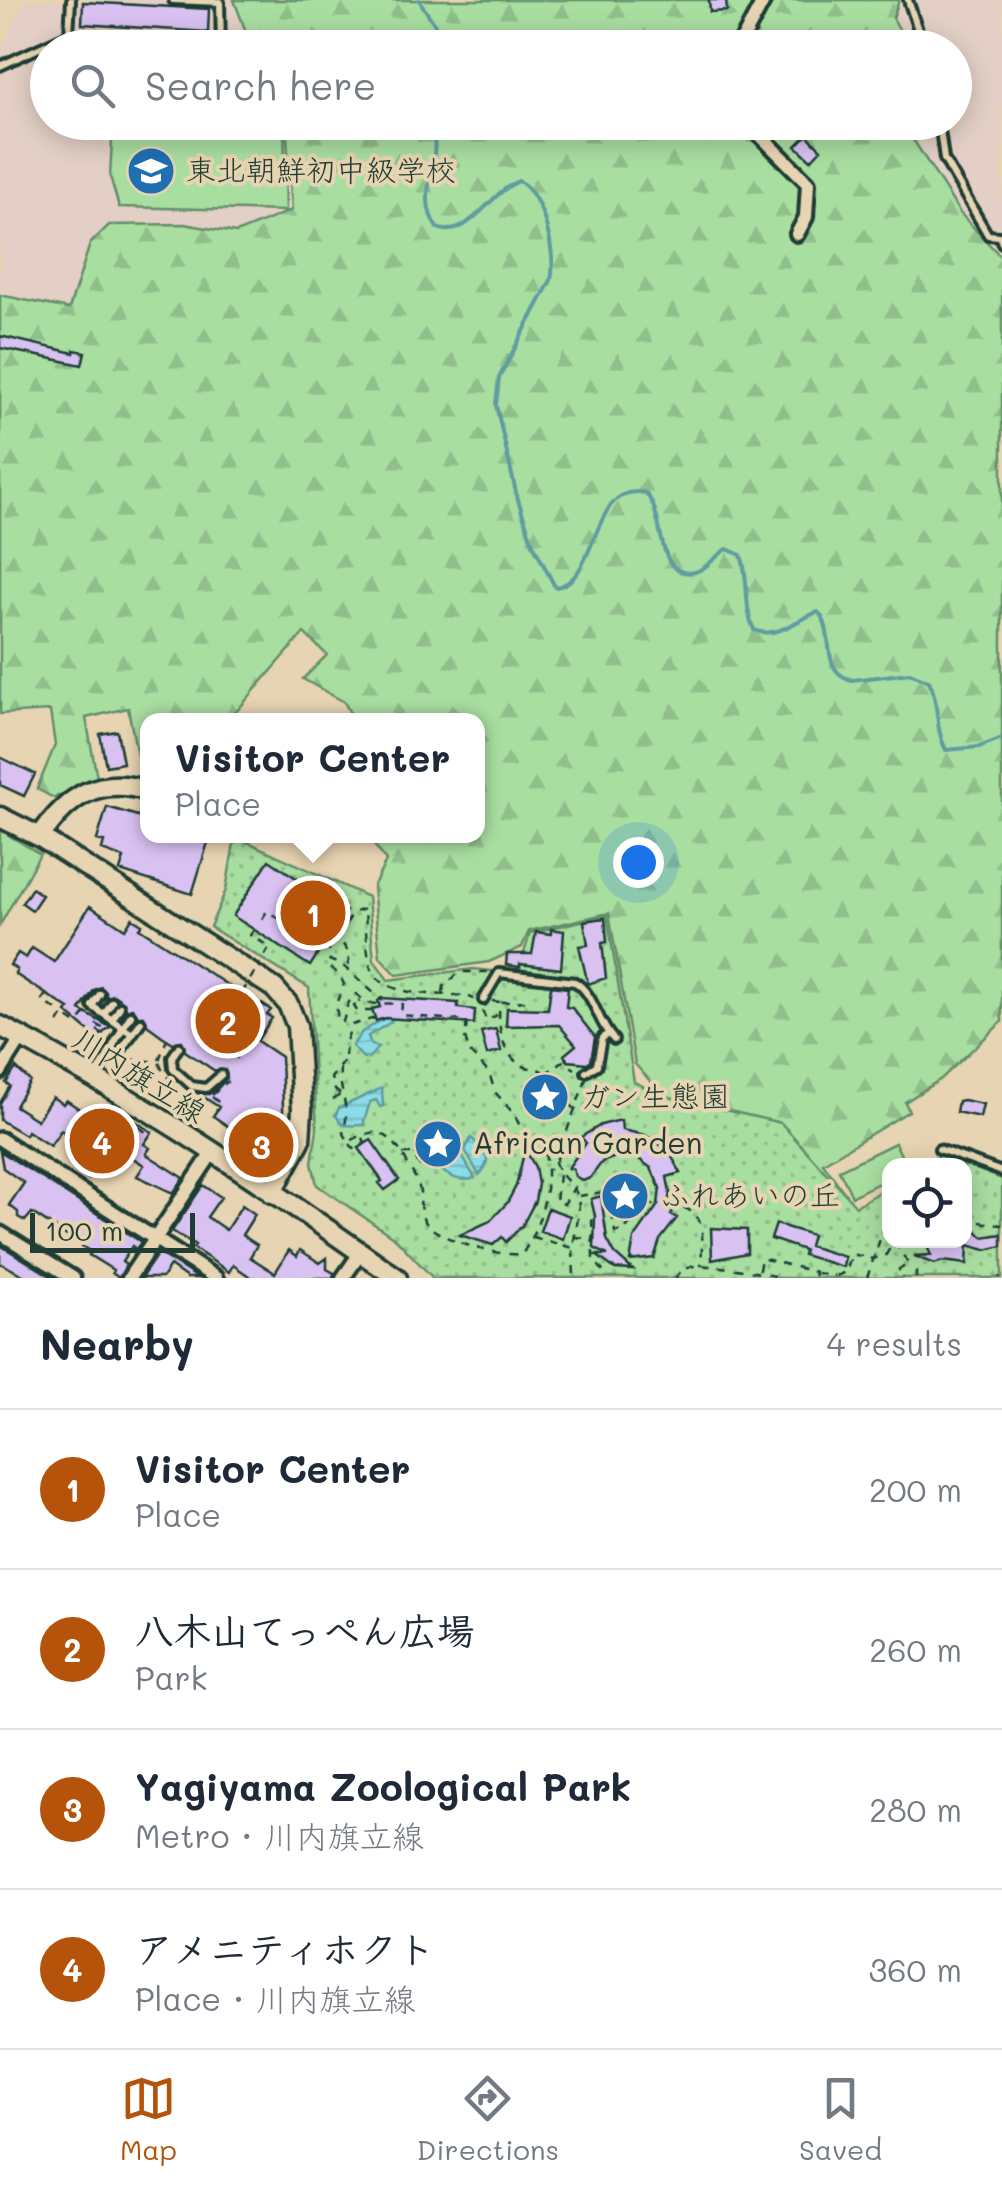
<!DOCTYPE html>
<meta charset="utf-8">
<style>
body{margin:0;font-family:Mali,"Klee One",sans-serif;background:#f6f6f7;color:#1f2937}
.controls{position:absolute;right:30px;bottom:30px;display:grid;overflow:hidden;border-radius:20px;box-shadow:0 5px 25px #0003}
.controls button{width:90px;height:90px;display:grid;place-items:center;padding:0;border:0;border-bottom:2px solid #e0e1e3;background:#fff;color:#1f2937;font:50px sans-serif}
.scale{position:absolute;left:30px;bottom:25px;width:165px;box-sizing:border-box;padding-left:10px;border:5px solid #1f3d34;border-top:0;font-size:28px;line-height:35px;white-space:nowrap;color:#1f3d34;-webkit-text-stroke:8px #e7d4b2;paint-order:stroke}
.you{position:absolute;left:638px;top:862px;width:35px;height:35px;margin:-25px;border:8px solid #fff;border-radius:50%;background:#1a73e8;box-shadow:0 0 0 15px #1a73e833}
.badge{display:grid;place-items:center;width:65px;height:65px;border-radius:50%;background:#b45309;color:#fff;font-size:32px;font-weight:700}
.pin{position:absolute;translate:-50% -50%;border:5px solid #fff;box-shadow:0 2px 10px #0006}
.popup{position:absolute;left:140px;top:713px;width:345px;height:130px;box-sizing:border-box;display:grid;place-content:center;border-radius:20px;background:#fff;filter:drop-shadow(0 2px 8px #0005);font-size:32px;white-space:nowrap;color:#747a83}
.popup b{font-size:38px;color:#1f2937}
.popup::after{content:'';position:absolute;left:50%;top:100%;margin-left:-20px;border:20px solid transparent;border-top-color:#fff}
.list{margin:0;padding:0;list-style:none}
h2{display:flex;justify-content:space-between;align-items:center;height:130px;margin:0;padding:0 40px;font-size:42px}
h2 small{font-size:32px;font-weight:400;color:#747a83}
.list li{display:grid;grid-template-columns:65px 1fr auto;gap:30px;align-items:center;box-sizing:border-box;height:160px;padding:0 40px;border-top:2px solid #e0e1e3}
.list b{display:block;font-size:38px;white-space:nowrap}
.list p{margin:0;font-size:32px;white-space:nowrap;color:#747a83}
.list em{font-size:32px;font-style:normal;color:#747a83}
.icon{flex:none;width:55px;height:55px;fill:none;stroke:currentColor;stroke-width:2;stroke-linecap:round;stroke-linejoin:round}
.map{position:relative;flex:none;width:1002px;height:1278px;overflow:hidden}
.search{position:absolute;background:#fff;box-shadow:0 5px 25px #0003;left:30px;right:30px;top:30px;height:110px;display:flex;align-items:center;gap:25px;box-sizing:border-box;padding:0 35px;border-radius:55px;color:#747a83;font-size:38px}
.sheet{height:770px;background:#fff}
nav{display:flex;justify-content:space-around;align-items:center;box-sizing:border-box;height:140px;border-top:2px solid #e0e1e3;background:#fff;font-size:28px;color:#747a83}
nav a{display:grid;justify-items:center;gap:5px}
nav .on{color:#b45309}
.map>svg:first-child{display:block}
.built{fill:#e3cfc5}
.green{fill:#a9dea1;stroke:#648e6a;stroke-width:2.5}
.forest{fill:url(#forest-firs);stroke:#648e6a;stroke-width:2.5}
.park{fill:url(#park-dots);stroke:#648e6a;stroke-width:2.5}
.water{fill:url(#water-rules);stroke:#609ca0;stroke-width:2.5}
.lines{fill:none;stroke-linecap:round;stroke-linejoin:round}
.stream{stroke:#609ca0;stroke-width:4}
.building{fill:#d9c2f2;stroke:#1f3d34;stroke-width:2.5}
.lane-casing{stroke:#1f3d34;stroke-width:14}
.street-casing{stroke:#1f3d34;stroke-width:20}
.secondary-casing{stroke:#1f3d34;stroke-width:25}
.path{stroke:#1f3d34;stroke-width:2.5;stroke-dasharray:8 8;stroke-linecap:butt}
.lane{stroke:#e7d4b2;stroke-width:6}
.street{stroke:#e7d4b2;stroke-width:12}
.secondary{stroke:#e7d4b2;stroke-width:18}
.path-bridge{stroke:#1f3d34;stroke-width:2.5;stroke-dasharray:8 8;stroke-linecap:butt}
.labels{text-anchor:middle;stroke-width:8;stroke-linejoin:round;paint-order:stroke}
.poi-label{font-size:30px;fill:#1f3d34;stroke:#e7d4b2;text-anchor:start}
.street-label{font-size:30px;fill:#1f3d34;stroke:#e7d4b2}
</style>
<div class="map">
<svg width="1002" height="1278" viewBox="0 0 1002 1278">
<defs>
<pattern id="forest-firs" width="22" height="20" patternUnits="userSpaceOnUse" patternTransform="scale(2.5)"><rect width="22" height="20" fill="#a9dea1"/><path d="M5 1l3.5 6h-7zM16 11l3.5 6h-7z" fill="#91bf8b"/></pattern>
<pattern id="park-dots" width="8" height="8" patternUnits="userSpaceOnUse" patternTransform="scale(2.5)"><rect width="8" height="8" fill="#a9dea1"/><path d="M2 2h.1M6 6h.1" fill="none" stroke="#91bf8b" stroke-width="1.8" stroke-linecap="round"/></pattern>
<pattern id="water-rules" width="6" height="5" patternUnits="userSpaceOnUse" patternTransform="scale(2.5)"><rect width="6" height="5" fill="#8cdce8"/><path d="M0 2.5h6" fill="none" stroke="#78bec8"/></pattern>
</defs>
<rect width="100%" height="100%" fill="#e7d4b2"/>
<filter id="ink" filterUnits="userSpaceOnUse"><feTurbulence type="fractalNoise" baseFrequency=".01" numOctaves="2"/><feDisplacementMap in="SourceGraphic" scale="20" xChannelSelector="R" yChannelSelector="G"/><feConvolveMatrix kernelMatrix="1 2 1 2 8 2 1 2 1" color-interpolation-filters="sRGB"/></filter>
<g filter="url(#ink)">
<path class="built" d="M25,0h224l25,47 -226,1v74l249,1 11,106 -76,17 -90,-26 -60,43 20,117 -102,23v-350z
M899,0h103v258l-42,-45 -46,-73 3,-17 37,-1v-74l-45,-1 -16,-29z"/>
<path class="green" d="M113,123h171l2,88 -167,-4 -9,-31z
M895,1143l11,22 -16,1 -1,12 -37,18 -13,-26z"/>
<path class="forest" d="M234,0h665l-6,18 16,29h-670l12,-2z
M286,123h631l-3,18 46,72 42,45v764l-61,57 -36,23 4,9 -86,52 35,49 16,16 -203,-106 -12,-31 -24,-27 -26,-151 -80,18 -7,16 -33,15 -92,13 -17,-18 -7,-70 13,-26 -18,-25h110v-116h-124l-10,-18 -41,-23 24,-24 -23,-22 -75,87h-81v61l-6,-1 -14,-72 -42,10 11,60 -43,20 -17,-9 18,-44 -5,-34 -50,3v-419l69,14 21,-65 19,-19 75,-1 52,9 56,-23z
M0,830l40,24 -40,71z"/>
<path class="park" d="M239,838l129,59 6,63 14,20 85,-11 45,5 12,-41 77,-18 27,167 27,13 120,28 75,83 33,-20 1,54h74v-74l-40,-1 17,-10 61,24v99h-569l-37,-39 -79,-54 -5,-22 5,-34 -8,-141 -99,-61 16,-37 8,-47z"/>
<path class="water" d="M385,1018l7,1 -1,3 -23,14 3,9 7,2 -9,11h-6l-11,-12 10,-14z
M382,1088l1,18 -3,1 -4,-7 -6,2 -7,23c-12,0 -23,4 -27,-11l3,-6z
M471,1138c13,10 24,22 8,37l-14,-25z
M454,1148l4,1 17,29c-13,5 -28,-1 -36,-11l-12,-2 -8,-8 3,-8 18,7z"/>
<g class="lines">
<path class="stream" d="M419,0l18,28 5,20
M430,122c16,37 -17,71 7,106 32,13 52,-36 82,-47 24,14 38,72 32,99l-52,98 -3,27 21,92 16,47 22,43c44,-4 35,-107 90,-94 22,20 8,87 50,79 12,-3 21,-17 32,-23l14,6c9,25 2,51 13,75 22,10 43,-11 64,-18 19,19 0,60 34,68l58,-7 19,8c11,22 5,47 17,69l33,-3 23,-9"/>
</g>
<path class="building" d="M709,0h17l1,11 -17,1z
M83,2l126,7 -1,23 -126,-8z
M807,135l14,14 -10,11 -15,-14z
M0,336l74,17v-3l11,2 -3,13 -82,-17z
M117,731l6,32 -17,3 -6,-32z
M0,757l35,17 -11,22 -24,-11z
M107,807l41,12v17h51l10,3 -17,55 -72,-23 4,-13 -22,-8 2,-8 -7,-2z
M269,860l77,51 -36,55 -77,-50z
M32,888l10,7 -10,15 -10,-7z
M90,906l35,23 7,-11 10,6 -3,4 121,78 2,-2 9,6 -4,5 5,3 -15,23 24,16 3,76 -11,16 -11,-7 11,-16 -18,-12 -14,21 -28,-19 6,-9 -20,-13h10l9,-6 9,-10 -2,-8 -10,1 -30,-20 -3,-10 -9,2 -11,-7 -15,-11 -3,-9h-6l-6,-8 -6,2 -2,-8 -11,-7 -7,3v-6l-5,-5 -7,3 -14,20 30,17 -13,11 -31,-26 3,-3 -54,-35 2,-4 -7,-5 8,-12 8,5 6,-10 22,14z
M605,918l2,24 -5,1 4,35 -18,6 -9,-38 9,-1 -4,-24z
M551,929l13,2 -3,38 -41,-5v3l-14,-2 1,-11h25l4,-22 15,2z
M551,986l17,2 -2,19 6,1 23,29 -4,24 -4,2 -19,-2 -4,-6 12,-10 -17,-20 -53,1 1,-18 41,1z
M382,998l76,5v5l17,2 -1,14 -89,-6 -9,3 -4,-12 8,-2 -2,-6z
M496,1029l5,22 -14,4 -6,-23z
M16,1068l14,13 -15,25 22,14 15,-23 11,7 3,-4 21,14 -3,4 37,23 14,-20 17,11 -8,12 6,4 -4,6 38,24 -11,15 -36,-17 7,-11 -31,-19 -14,25 -3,-2 -7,10 -10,-6 14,-22 -32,-21 -11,16 -23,-15 -2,4 -25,-15v-17l10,-17 -4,-3z
M963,1100l20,4 -3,13 -24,-5 2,-11z
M621,1120l1,10 23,5 23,15 13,23 -14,4 3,16 -3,15 6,3 -2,4 6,3 -17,22 -6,18 -24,3 4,-22 24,-34 2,-17 -9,-20 -15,-11 -18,-1 -16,6 -12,16 -7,3 -8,-5 -2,-7 -5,-1 18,-25 -5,-6 20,-12z
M371,1140l28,40 -14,10 -6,-7 3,-2 -23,-33z
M525,1149l10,18 3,17 -3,17 -13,25 -16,16 -4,-5 -9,8 -33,-10 30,-14 17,-18 9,-17z
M0,1151l141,91 -5,7 -4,-3 -10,16 4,3 -7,13 -7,-5 1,-3 -24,-15 2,-3 -59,-39 -7,8 -7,-4v-5l-9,-7 15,-22 -21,-15z
M203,1185l18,12 -14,20 19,13 16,-25 13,9 -13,21 15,10 -7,12 25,16 14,-23 8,6 3,-6 20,13 7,-5v11l7,4 -1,5h-81l-19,-13 -4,7 -36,-24 2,-3 -23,-14z
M601,1196l6,43 8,15 18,16 -18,-1 -19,-14h12l-14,-7 1,-32 -4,-17z
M548,1208l22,8 -7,23 -23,-8z
M776,1224l36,11 -3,11 36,11 -2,10 -40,-12 1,-5 -33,-11z
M711,1228l36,2v23l-35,7z
M966,1228l10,2 7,7 19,-3v12l-16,4 -18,-5 -1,19 -24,-3 -9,3 -20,-8 17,-1 -7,-15h40z
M0,1245l54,33h-25l-29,-15z
M158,1253l40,25h-11l-17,-12 -8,12h-21z"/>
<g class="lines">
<g class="lane-casing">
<path id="lane" d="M173,0l47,2 1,46
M908,0l16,48
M70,48l-5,-12 4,-2 2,-34
M0,66l65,-30
M939,122l5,37 44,76 11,1 3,7
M100,994l-8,12 40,28
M483,1000l16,-27 76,9c20,12 22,41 39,58
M104,1014l8,-12
M112,1020l8,-13
M179,1047l-7,10 1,12 19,17 14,2 15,-13
M110,1054l9,-1 22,-31
M586,1072l11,-7 5,-27 6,-4
M95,1078c13,-21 22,-42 36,-63
M939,1149l63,23"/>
</g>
<g class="street-casing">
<path id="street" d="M738,48l26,-48
M747,122l61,61 -2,34 -9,17
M0,1072l22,-35
M0,1139l216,139
M0,1233l73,45
M129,1278l83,-125
M343,1278l18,-26"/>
</g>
<g class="secondary-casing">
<path id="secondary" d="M0,817l40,20 234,151 14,16 9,22 5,83 -2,32 -28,52
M40,837c27,-40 58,-62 108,-46
M0,1026c138,72 270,162 397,252"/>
</g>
<path class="path" d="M262,919l5,-8 49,31
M254,930l-4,5 20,12 -9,15
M337,937l17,-25 11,-3c1,18 1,37 5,55 8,35 68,29 97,32l7,3
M323,946l6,4 8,-13 13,17 -2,14
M443,993l1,-7 16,-14h28
M46,994l-4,6 20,14
M241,995v-1
M492,1001l8,1c-3,22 1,53 23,64 9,4 15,0 22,8 12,13 17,26 32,36
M501,1002l27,-1
M373,1011h-16l-3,-5 7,-8 -5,-4 -8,9 -5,19 -5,-1 -2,-17 8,-20 -5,-9 -10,-8v-7l13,5 41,36
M482,1011l5,10 10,-6
M58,1023l5,-8 14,9 8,-10
M96,1024l11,7
M97,1030l7,5
M345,1056l1,-15 6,-16 23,-7
M128,1059l31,3 5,12 13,11
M159,1060l8,-21
M340,1068c-2,23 12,41 3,64l6,10c28,-17 40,-10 56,17 5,10 11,18 14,28 4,15 -3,24 8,37 14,17 74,33 95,30 18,-25 30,-70 23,-100l-15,-8 -16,-32 -19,-22 -6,-19 -19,-20 -5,-15 2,-17 -66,-6 1,-11c-16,-2 -29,2 -44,-3
M545,1074l18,-13 12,8
M340,1094l-5,-4 -4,-12 14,-19
M212,1095l16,-14
M212,1097l9,7
M333,1100l7,-5
M139,1127l7,5
M245,1128l7,4 -6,9
M252,1132h12l6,-8
M350,1144l4,5 11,-7 -3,-6
M403,1154h9l9,13 -4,6
M556,1161l30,-82
M559,1175l-3,26 8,3 15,-24
M579,1196l24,-4 7,8 5,32 9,-1 20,-27 14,1
M668,1205c42,3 34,30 33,61
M592,1219l1,39 15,20
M964,1220l38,5
M533,1237l40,11c1,-16 12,-45 1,-59 -7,-10 -15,-14 -19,-27l-6,8
M575,1237l20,2
M895,1242l14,23 -10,4v6l4,3
M573,1250l1,28
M759,1270l2,-12 54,14 -1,6
M916,1271v7
M817,1273l17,3
M836,1276l10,-4 6,-18 21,5 13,-4 8,-15
M675,1278c4,-4 7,-9 13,-11 18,-5 75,6 94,11
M867,1278l18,-54 5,-3
M999,1278l1,-2"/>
<use href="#lane" class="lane"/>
<use href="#street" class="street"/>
<use href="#secondary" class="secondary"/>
<path class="path-bridge" d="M242,993l18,-30
M237,1059l-7,-36 11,-28"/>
</g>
</g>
<defs>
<g id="school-disc" transform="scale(2.5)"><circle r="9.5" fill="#1f6fb2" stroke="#e7d4b2"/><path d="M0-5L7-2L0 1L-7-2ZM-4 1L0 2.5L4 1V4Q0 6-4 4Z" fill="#fff"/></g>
<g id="sight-disc" transform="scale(2.5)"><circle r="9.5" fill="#1f6fb2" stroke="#e7d4b2"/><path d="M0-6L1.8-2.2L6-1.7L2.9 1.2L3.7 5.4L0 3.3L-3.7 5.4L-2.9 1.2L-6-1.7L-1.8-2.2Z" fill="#fff"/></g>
</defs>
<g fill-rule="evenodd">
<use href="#school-disc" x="151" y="171"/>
<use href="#sight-disc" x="545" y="1097"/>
<use href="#sight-disc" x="438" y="1144"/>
<use href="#sight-disc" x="625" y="1196"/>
</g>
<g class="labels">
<g class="poi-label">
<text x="186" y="181">東北朝鮮初中級学校</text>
<text x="580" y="1107">ガン生態園</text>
<text x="473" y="1154">African Garden</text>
<text x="660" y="1206">ふれあいの丘</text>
</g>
<g class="street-label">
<text transform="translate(139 1076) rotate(32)" y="10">川内旗立線</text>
</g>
</g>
</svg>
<div class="controls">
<button><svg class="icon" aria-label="locate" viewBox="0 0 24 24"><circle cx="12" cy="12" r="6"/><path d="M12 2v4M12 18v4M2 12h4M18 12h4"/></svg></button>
</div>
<div class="scale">100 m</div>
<div class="you"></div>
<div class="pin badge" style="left:313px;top:913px">1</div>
<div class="popup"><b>Visitor Center</b>Place</div>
<div class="pin badge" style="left:228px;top:1021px">2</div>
<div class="pin badge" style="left:261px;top:1145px">3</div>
<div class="pin badge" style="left:102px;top:1141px">4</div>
<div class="search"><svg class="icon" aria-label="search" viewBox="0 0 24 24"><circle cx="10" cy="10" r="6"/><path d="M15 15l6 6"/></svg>Search here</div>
</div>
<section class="sheet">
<h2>Nearby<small>4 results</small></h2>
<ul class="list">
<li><span class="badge">1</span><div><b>Visitor Center</b><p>Place</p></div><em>200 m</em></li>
<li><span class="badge">2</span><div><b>八木山てっぺん広場</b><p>Park</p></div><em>260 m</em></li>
<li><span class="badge">3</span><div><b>Yagiyama Zoological Park</b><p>Metro · 川内旗立線</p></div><em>280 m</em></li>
<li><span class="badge">4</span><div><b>アメニティホクト</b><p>Place · 川内旗立線</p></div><em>360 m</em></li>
</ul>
</section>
<nav>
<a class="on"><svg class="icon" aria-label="map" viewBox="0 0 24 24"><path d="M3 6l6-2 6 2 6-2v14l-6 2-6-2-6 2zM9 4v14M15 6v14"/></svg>Map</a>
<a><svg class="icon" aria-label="directions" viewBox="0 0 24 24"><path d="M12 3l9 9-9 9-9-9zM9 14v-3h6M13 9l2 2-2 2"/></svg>Directions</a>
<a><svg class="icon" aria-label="saved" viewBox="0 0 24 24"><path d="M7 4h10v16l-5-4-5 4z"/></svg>Saved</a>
</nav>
